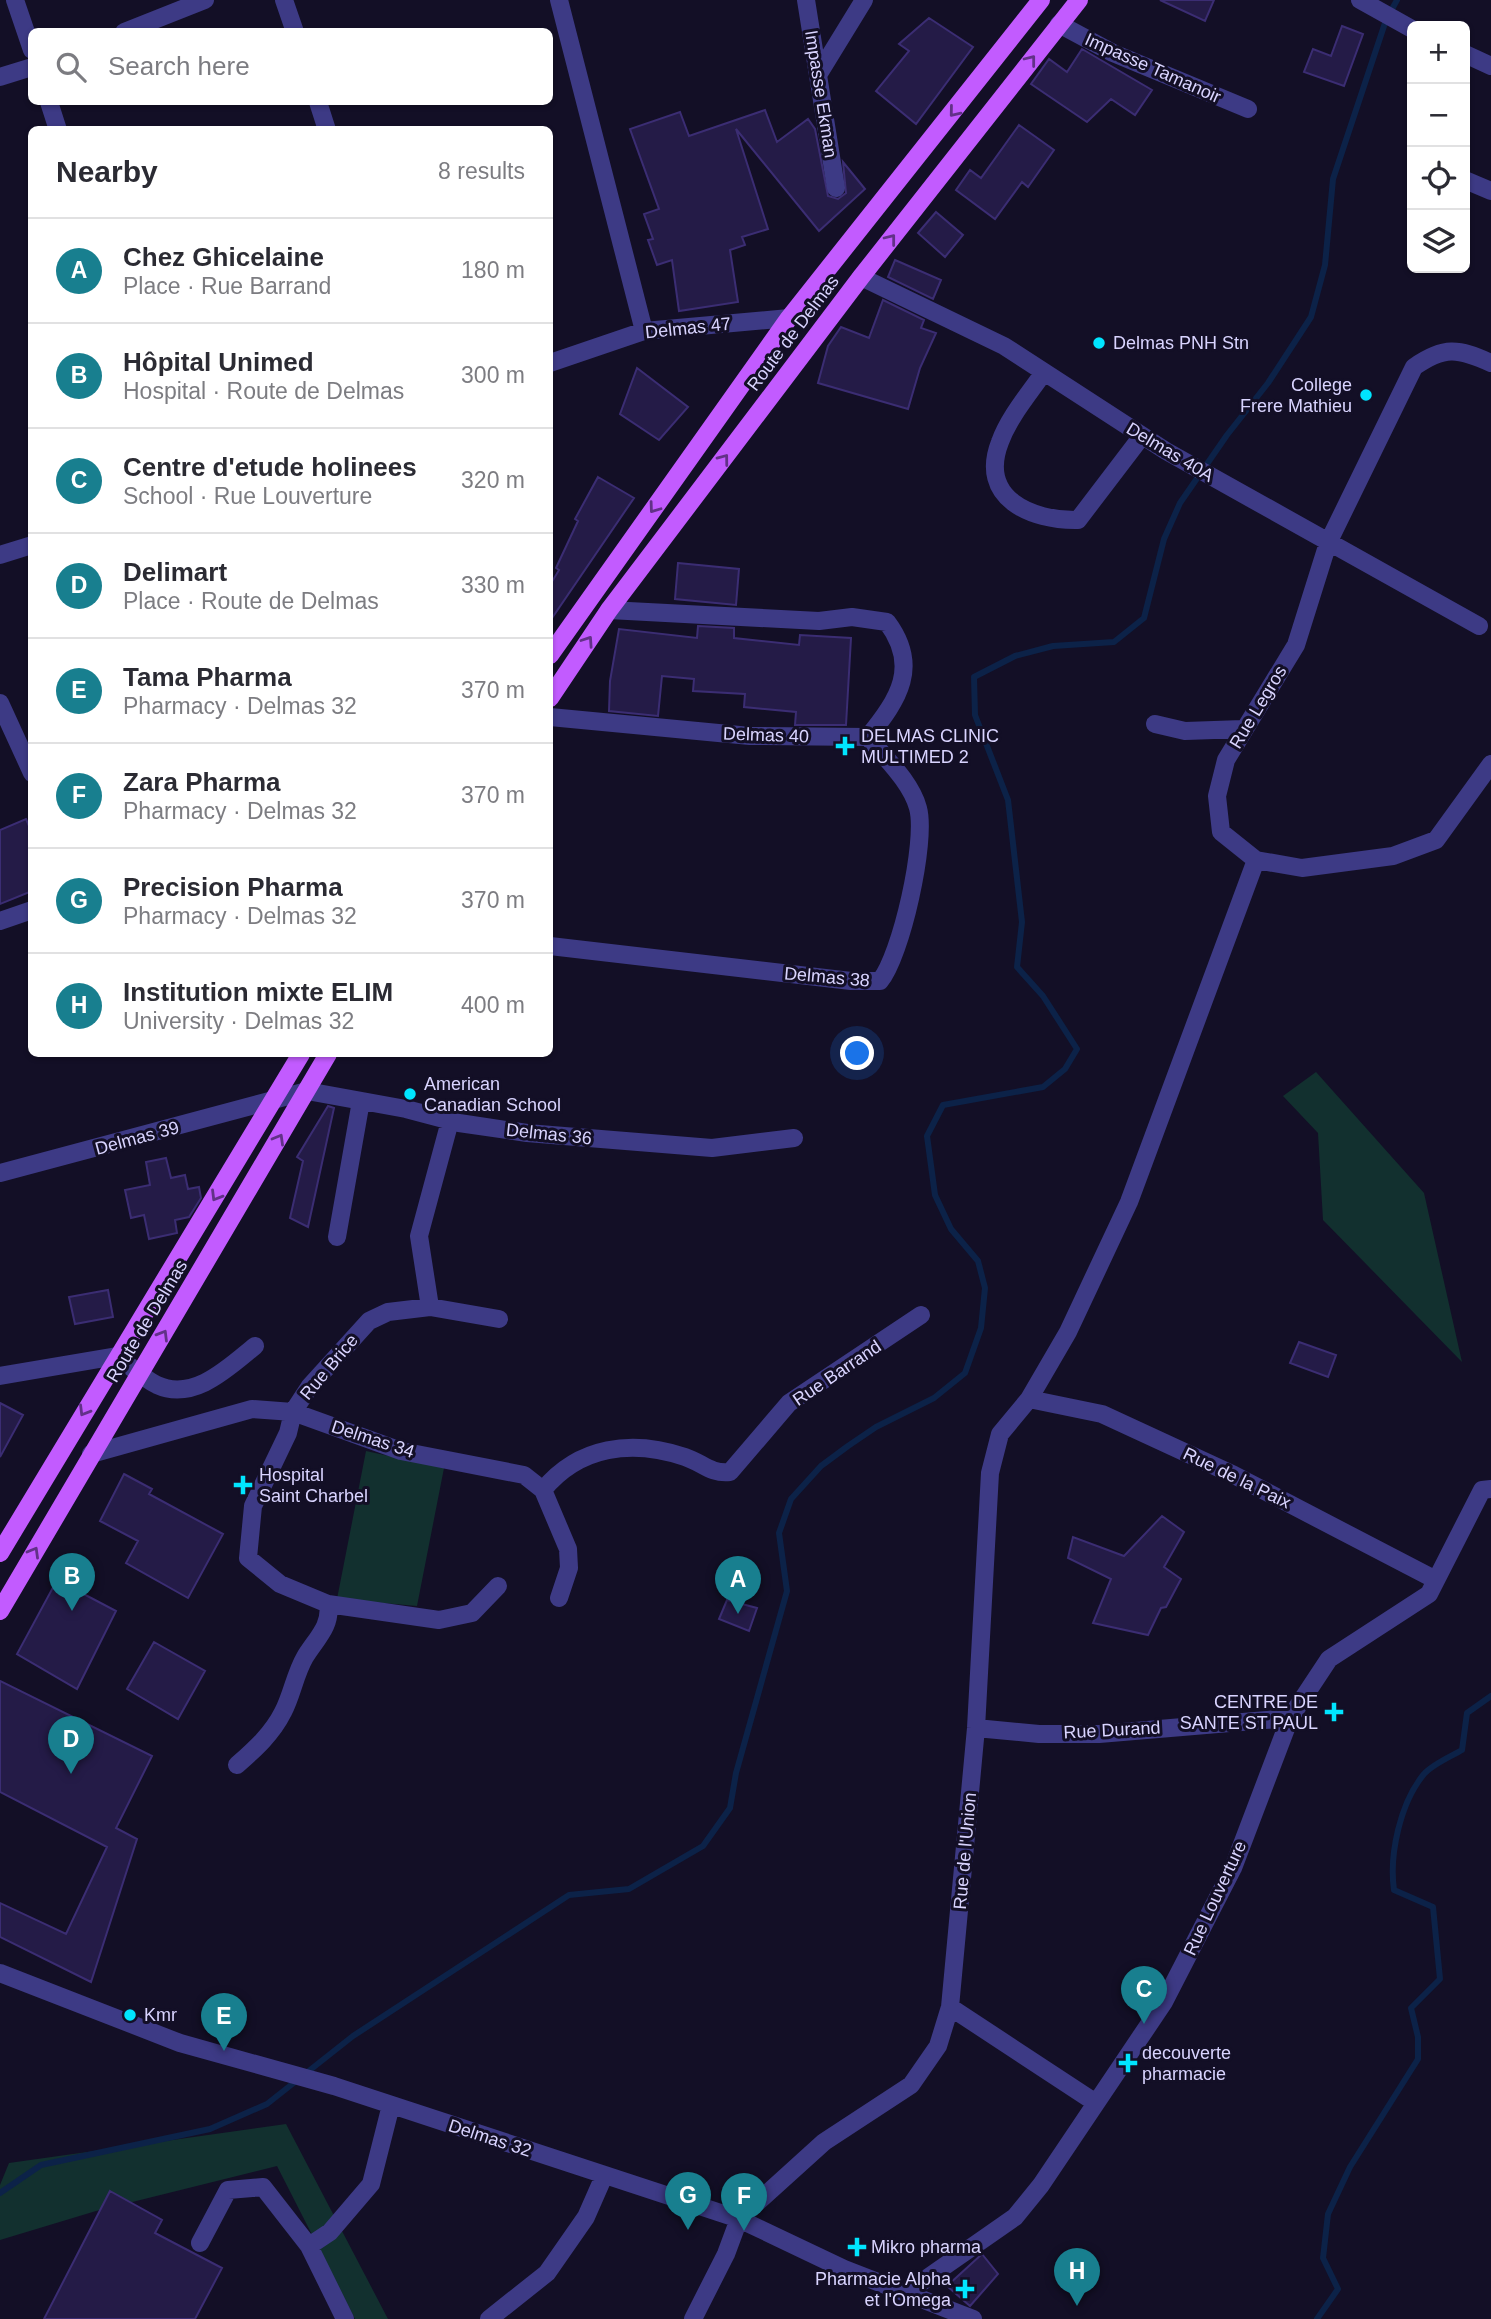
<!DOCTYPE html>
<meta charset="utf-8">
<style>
body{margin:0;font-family:Helvetica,sans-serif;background:#f2f2f3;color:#2b2b33}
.controls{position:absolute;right:21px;top:21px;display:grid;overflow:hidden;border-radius:10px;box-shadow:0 2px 5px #0004}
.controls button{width:63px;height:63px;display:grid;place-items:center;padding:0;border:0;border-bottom:2px solid #e1e1e2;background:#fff;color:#2b2b33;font:35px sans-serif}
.you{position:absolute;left:858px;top:1054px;width:24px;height:24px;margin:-18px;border:5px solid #fff;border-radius:50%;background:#1a73e8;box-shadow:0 0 0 10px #1a73e833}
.badge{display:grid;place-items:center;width:46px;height:46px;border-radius:50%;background:#187f8f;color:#fff;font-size:23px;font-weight:700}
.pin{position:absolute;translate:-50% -58px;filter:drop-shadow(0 2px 4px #0008)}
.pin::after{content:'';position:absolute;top:37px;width:24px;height:21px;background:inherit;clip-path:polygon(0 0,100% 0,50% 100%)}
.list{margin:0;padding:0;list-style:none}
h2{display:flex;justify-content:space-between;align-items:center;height:91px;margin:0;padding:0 28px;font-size:30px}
h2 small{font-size:23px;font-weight:400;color:#7c7c81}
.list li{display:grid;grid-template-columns:46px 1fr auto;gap:21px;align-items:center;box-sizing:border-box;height:105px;padding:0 28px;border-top:2px solid #e1e1e2}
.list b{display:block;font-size:26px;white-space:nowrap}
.list p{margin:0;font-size:23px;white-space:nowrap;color:#7c7c81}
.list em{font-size:23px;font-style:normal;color:#7c7c81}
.icon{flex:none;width:38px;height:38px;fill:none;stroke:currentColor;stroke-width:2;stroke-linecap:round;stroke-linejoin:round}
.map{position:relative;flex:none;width:1491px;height:2319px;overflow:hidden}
.search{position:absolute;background:#fff;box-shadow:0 2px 5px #0004;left:28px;top:28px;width:525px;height:77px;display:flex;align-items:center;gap:18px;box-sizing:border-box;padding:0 24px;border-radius:10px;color:#7c7c81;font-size:26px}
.panel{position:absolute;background:#fff;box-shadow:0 2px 5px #0004;left:28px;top:126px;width:525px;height:931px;border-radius:10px}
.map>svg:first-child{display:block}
.green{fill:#12302f}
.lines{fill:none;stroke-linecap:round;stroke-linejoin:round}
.stream{stroke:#0c2248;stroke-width:6}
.building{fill:#241b47;stroke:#3b2d73;stroke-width:2}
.minor{stroke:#3d3a85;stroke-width:18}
.major{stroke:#c25bff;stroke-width:18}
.oneway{stroke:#623188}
.poi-dot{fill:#00e5ff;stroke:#130f26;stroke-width:2.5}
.labels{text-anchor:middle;stroke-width:6;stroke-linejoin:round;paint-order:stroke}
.street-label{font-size:18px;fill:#d9d4ff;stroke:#130f26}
.poi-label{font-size:18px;fill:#d9d4ff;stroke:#130f26;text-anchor:start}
</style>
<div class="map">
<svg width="1491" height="2319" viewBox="0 0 1491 2319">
<rect width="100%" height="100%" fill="#130f26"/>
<path class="green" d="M1316,1072l108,121 38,169 -139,-142 -5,-87 -35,-37z
M366,1451l78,17 -27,138 -80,-7z
M286,2124l102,195h-33l-78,-153 -181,45 -96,29v-55l9,-22z"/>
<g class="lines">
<path class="stream" d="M0,2193l41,-28 169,-36 57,-25 86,-68 216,-141 60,-6 74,-43 27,-38 6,-35 51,-182 -8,-58 12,-34 30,-33 27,-20 28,-19 58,-29 31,-25 16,-45 4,-40 -7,-27 -27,-32 -16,-34 -8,-59 16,-31 100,-18 22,-18 12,-20 -34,-53 -26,-29 5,-45 -14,-122 -33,-85 -1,-38 41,-21 38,-10 61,-4 30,-24 20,-79 16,-36 47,-68 41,-52 43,-66 14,-52 8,-86 53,-159 11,-20
M1317,2319l21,-30 -15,-31 5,-44 22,-47 68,-108v-22l-7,-29 29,-29 -7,-72 -39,-17c-5,-35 6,-87 30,-116 9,-10 26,-17 38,-24l5,-37 24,-17"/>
</g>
<path class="building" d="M1160,0h54l-9,21z
M929,18l44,29 -57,77 -40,-33 33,-40 -10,-7z
M1342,26l21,8 -19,52 -40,-14 9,-23 18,7z
M1082,49l70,41 -17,25 -24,-16 -24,23 -56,-38 18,-25 18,13z
M765,110l12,32 31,-23 7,10 13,67 10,3 8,-6 -3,-31 22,27 -46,42 -83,-102 32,100 -26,8 3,8 -15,5 8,52 -59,9 -7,-51 -15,5 -9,-25 5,-1 -9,-25 15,-5 -29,-80 50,-17 9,24z
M1019,125l35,25 -26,37 -6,-5 -27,37 -39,-29 14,-20 11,8z
M936,212l27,23 -18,22 -27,-24z
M895,260l46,20 -8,19 -45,-22z
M883,300l41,20 -3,8 15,5 -16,35 -12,41 -90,-26 10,-37 13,-19 28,11z
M637,368l51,39 -29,33 -39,-26z
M598,477l36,21 -84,123v-36l9,-15 -3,-2 22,-47 -3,-2z
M678,563l61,6 -3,36 -61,-6z
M698,626l36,2v10l65,7 1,-10 51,3 -5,87h-51l1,-13 -52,-5 1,-13 -52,-3 1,-12 -32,-3 -4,40 -49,-5 1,-30 9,-52 78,9z
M26,819l6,14v58l-32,13v-74z
M328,1106l6,2 -26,119 -18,-9 13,-57 -6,-4z
M166,1158l5,20 14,-3 3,14 11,-2 2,11 -12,19 -14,3 2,13 -28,6 -5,-24 -13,3 -6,-28 25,-5 -4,-23z
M108,1290l5,27 -38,7 -6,-27z
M1299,1342l37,13 -8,22 -38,-14z
M0,1403l23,12 -23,42z
M124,1474l28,15 -3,5 74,40 -35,64 -62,-35 12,-22 -38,-20z
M1162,1516l22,16 -20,35 17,12 -15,28 -5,1 -13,27 -55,-12 18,-44 -43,-21 5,-21 51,19z
M57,1580l59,31 -39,78 -60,-35z
M727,1600l30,8 -8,23 -30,-12z
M154,1642l51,29 -27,48 -51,-30z
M0,1681l152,75 -36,72 21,11 -46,143 -91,-45v-34l66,31 41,-87 -107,-55z
M110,2191l52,29 -7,13 67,35 -27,51h-151z
M982,2254l16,20 -28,32 -23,-20z"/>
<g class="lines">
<path class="minor" d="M15,0l17,50
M284,0l11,32
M559,0l85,331
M806,0l30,188
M1360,0l52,29
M1059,24l54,29 135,56
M124,32l81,-32
M1465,54l26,12
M818,75l46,-75
M0,77l32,-10
M49,102l9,28
M318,102l9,28
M1465,180l26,11
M861,277l143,69 162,105 313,175
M550,363l94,-32 145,-13
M1491,363c-33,-15 -47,-17 -77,4l-86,176 -32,102 -70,115 -9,36 4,36 35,28 46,8 91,-12 43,-16 55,-76
M1044,372c-15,22 -35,45 -44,70 -22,56 31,79 78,78l64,-84
M0,555l32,-10
M0,703l32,70
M550,717l200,19 118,1c31,-38 52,-71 19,-115l-35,-5 -33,4 -210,-11
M1155,724l30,7 58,-2
M0,921l32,-11
M550,946l301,35h29c21,-25 47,-140 38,-173 -7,-26 -33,-50 -50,-71
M0,1173l307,-82 99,18 53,14 68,10 185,15 82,-10
M337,1237l24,-136
M430,1307l-11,-71 31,-115
M0,1376l117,-20c12,9 26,22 40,29 37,17 72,-18 98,-39
M1029,1399l73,15 132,61 202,105
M91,1454l161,-45 41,3 108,39 123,24 19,15 25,59 1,19 -10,30
M543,1490c36,-44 89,-51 142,-33 18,6 25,17 45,15l59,-69 132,-88
M498,1586l-26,27 -33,7 -111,-16 -48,-20 -32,-26 5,-52 35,-73 5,-21 17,-26 59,-65 19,-9 42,-5 69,12
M976,1728l63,6h60l191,-16
M237,1765c18,-16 35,-31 46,-53 9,-17 12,-38 22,-55 10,-17 27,-31 23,-53
M0,1973l180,70 154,43 405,133 105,50 129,50
M950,2007l146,96
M200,2243l28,-53 35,-3 46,59 36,73
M309,2246l21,-14 41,-48 20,-79
M906,2293l109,-76 26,-32 123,-183 69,-134 57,-150 39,-59 100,-65 53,-104 9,-1
M489,2319l58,-46 39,-56 18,-41
M693,2319l33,-65 13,-35 85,-77 87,-57 27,-39 12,-39 3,-32 23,-247 14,-255 10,-39 29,-35 39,-67 61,-130 127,-342"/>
<path class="major" d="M550,655l239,-337 252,-318
M550,698l59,-88 252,-333 218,-277
M0,1553l301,-499
M0,1611l328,-557"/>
</g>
<defs><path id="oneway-chevron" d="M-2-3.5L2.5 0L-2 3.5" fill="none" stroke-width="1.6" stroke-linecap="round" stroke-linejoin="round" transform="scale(1.75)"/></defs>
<g class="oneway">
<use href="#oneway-chevron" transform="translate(1031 60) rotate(-52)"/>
<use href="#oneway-chevron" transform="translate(954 112) rotate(129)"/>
<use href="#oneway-chevron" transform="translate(891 239) rotate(-52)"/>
<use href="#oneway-chevron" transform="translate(724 459) rotate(-53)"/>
<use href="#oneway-chevron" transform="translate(654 508) rotate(126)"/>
<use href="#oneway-chevron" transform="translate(588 641) rotate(-56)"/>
<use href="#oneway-chevron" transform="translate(279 1139) rotate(-60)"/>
<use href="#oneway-chevron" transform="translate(216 1196) rotate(121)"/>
<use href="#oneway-chevron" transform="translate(163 1335) rotate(-59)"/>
<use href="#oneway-chevron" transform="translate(84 1411) rotate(121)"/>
<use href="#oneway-chevron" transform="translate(34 1552) rotate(-60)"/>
</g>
<g class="poi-dot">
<circle cx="1099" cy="343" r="7"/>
<circle cx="1366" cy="395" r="7"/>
<path d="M841.5 735.5h7v7h7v7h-7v7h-7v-7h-7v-7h7z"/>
<circle cx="410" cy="1094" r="7"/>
<path d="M239.5 1474.5h7v7h7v7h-7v7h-7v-7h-7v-7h7z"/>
<path d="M1330.5 1701.5h7v7h7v7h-7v7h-7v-7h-7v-7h7z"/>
<circle cx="130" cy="2015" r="7"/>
<path d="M1124.5 2052.5h7v7h7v7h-7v7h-7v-7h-7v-7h7z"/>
<path d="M853.5 2236.5h7v7h7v7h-7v7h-7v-7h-7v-7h7z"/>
<path d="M961.5 2278.5h7v7h7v7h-7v7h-7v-7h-7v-7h7z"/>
</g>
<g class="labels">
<g class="street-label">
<text transform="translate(1153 68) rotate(24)" y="6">Impasse Tamanoir</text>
<text transform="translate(821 94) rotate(81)" y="6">Impasse Ekman</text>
<text transform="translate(688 328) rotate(-6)" y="6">Delmas 47</text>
<text transform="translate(793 333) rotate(-53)" y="6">Route de Delmas</text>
<text transform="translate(1170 452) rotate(31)" y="6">Delmas 40A</text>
<text transform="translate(1258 707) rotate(-59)" y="6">Rue Legros</text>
<text transform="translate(766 735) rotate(2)" y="6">Delmas 40</text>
<text transform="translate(827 977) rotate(5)" y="6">Delmas 38</text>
<text transform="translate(549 1134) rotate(6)" y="6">Delmas 36</text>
<text transform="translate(137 1138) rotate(-15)" y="6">Delmas 39</text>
<text transform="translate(147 1321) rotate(-59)" y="6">Route de Delmas</text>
<text transform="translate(329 1367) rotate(-50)" y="6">Rue Brice</text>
<text transform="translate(837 1373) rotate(-34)" y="6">Rue Barrand</text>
<text transform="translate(373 1439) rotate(18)" y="6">Delmas 34</text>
<text transform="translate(1237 1478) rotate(26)" y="6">Rue de la Paix</text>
<text transform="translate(1112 1730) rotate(-3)" y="6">Rue Durand</text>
<text transform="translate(965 1851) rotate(-85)" y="6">Rue de l'Union</text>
<text transform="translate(1215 1898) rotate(-65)" y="6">Rue Louverture</text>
<text transform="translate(490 2138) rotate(18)" y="6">Delmas 32</text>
</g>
<g class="poi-label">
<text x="1113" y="349">Delmas PNH Stn</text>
<text x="1352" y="391" text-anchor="end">College<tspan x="1352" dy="21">Frere Mathieu</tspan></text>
<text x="861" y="742">DELMAS CLINIC<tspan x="861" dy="21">MULTIMED 2</tspan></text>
<text x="424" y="1090">American<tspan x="424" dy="21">Canadian School</tspan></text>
<text x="259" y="1481">Hospital<tspan x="259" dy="21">Saint Charbel</tspan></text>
<text x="1318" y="1708" text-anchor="end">CENTRE DE<tspan x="1318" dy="21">SANTE ST PAUL</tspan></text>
<text x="144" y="2021">Kmr</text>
<text x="1142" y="2059">decouverte<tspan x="1142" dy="21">pharmacie</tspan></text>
<text x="871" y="2253">Mikro pharma</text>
<text x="951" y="2285" text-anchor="end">Pharmacie Alpha<tspan x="951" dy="21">et l'Omega</tspan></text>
</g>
</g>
</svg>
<div class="controls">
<button>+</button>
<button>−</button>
<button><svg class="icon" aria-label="locate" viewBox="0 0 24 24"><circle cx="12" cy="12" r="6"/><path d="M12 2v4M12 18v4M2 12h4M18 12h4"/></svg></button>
<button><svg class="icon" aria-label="layers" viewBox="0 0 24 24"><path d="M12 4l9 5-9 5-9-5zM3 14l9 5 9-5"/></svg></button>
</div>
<div class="you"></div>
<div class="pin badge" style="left:738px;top:1614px">A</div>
<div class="pin badge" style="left:72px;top:1611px">B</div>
<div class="pin badge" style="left:1144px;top:2024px">C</div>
<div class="pin badge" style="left:71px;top:1774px">D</div>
<div class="pin badge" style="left:224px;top:2051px">E</div>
<div class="pin badge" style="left:744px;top:2231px">F</div>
<div class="pin badge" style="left:688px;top:2230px">G</div>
<div class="pin badge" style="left:1077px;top:2306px">H</div>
<div class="search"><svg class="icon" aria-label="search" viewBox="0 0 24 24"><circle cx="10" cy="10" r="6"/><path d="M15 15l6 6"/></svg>Search here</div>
<section class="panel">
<h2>Nearby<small>8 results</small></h2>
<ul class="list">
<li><span class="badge">A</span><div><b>Chez Ghicelaine</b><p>Place · Rue Barrand</p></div><em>180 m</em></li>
<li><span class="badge">B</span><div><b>Hôpital Unimed</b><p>Hospital · Route de Delmas</p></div><em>300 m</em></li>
<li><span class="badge">C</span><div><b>Centre d'etude holinees</b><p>School · Rue Louverture</p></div><em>320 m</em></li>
<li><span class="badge">D</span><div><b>Delimart</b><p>Place · Route de Delmas</p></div><em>330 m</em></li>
<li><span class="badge">E</span><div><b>Tama Pharma</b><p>Pharmacy · Delmas 32</p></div><em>370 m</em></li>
<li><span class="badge">F</span><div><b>Zara Pharma</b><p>Pharmacy · Delmas 32</p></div><em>370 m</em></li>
<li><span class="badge">G</span><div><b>Precision Pharma</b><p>Pharmacy · Delmas 32</p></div><em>370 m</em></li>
<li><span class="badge">H</span><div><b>Institution mixte ELIM</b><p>University · Delmas 32</p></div><em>400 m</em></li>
</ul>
</section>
</div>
